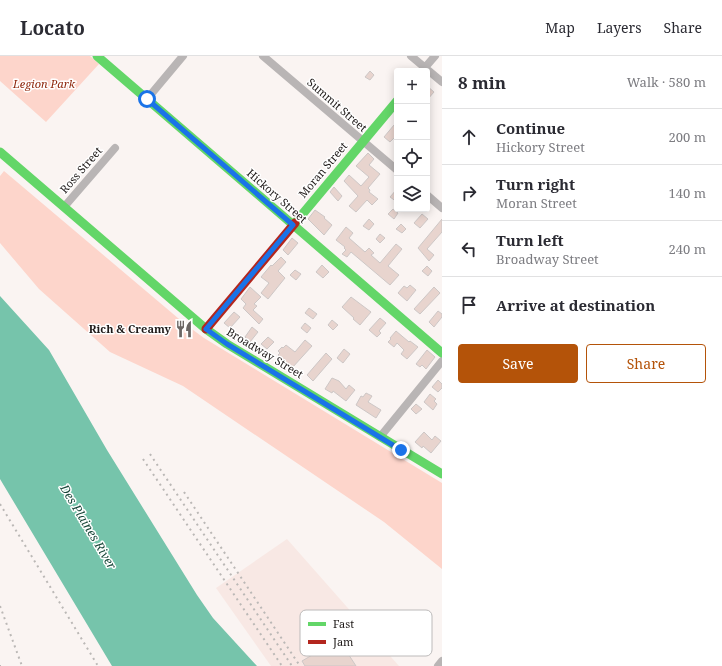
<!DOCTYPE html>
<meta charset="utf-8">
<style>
body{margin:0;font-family:"Noto Serif",serif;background:#f2f2f3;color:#2b2b33}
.controls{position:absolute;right:12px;top:12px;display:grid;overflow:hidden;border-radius:4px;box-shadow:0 2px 10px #0003}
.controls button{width:36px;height:36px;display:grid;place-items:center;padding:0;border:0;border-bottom:1px solid #e1e1e2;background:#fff;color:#2b2b33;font:20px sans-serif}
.stop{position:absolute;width:12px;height:12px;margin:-9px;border:3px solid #1a73e8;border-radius:50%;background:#fff}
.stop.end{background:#1a73e8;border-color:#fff;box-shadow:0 1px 4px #0008}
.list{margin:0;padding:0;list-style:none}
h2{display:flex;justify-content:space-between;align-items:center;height:52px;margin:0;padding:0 16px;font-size:17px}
h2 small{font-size:13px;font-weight:400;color:#7c7c81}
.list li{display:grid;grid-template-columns:26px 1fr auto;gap:12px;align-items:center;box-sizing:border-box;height:56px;padding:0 16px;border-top:1px solid #e1e1e2}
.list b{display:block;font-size:15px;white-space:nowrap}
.list p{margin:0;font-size:13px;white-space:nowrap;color:#7c7c81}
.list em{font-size:13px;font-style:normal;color:#7c7c81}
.actions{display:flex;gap:8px;padding:12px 16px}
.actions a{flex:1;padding:9px 0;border:1px solid #b45309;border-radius:4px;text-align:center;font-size:14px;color:#b45309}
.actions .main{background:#b45309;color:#fff}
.icon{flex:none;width:22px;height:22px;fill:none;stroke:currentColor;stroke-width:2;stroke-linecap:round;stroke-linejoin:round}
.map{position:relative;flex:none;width:442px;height:610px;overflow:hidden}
header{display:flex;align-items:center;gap:24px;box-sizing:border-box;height:56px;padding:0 20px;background:#fff;border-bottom:1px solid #e1e1e2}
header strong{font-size:19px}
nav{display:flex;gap:22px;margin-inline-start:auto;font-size:14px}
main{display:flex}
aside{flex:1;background:#fff}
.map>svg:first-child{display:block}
.built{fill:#f8e8e4}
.green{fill:#fdd5cb}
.water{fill:#76c4ab}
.building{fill:#e8d4ce;stroke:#cdc7c6}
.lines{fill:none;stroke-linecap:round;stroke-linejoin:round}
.street{stroke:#b9b5b5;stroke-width:8}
.fast{stroke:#63d668;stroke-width:9}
.jam{stroke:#b3261e;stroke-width:9}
.rail{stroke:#bbb8b6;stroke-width:2;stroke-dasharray:2 4;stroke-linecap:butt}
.route{stroke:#1a73e8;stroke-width:5}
.labels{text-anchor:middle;stroke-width:3;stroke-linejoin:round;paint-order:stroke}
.park-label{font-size:11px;font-style:italic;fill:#8e250a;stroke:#fff}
.street-label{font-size:11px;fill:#1e1918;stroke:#fff}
.poi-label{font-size:11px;font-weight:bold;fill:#1e1918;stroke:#fff;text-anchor:end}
.water-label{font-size:12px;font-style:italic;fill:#184739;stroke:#fff}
.key{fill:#fff;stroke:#bcbaba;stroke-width:1}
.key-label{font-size:11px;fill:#1e1918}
</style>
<header>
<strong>Locato</strong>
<nav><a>Map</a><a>Layers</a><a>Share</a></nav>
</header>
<main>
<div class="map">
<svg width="442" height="610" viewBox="0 0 442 610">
<rect width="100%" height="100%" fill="#faf4f2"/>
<path class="built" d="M287,483l112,127h-128l-55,-78z"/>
<path class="green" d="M0,0h90l9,8 -53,58 -46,-41z
M4,115l181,153 19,14 238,145v86l-58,-47 -201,-136 -73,-34 -71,-63 -39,-46v-67z"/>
<path class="water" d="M0,240l49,54 58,100 90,145 16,23 44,48h-145l-112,-187z"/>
<path class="building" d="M370,15l4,4 -4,5 -5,-3z
M427,30l7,6 -7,8z
M394,69l3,2v8l-7,7 -6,-5z
M368,97l6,6 -5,6 11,9 -12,14 2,2 -1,2 9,7 -6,6 -5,-5 -11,12 -7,-6 9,-10 -14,-15 5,-6 12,11 8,-9 -13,-11z
M334,131l8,9 -4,5 -8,-9z
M397,133v13l-7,-5z
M393,153l5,4 -4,6 -6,-5z
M315,154l10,7 -1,1 8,7 -8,10 -16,-16z
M422,158l6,5 -8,9 -6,-5z
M369,163l5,5 -5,6 -6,-4z
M442,163v13l-15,17 7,6 -5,6 -11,-13z
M401,168l5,5 -4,4 -6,-4z
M346,171l7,6 -4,5 16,14 4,-4 5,5 -3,2 9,8 16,-19 6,5 -14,17 11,9 -9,10 -39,-33 -4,5 -5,-3 4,-4 -2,-2 1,-1 -9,-7z
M380,178l5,4 -5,5 -4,-4z
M292,182l6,5 -10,12 -5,-5z
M281,201l5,5 -8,9 7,7 -17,21 -7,-6 8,-10 -8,-6 10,-12 1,1z
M322,209l7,7 -6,6 -7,-6z
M427,210l5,5 -4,5 -6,-5z
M295,214l6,4 -5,6 -6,-5z
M410,229l6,5 -9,11 -9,-8 6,-7 3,2z
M250,231l11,10 -7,7 3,2 -4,4 10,9 -4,5 -16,-16 3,-4 -5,-5z
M434,231l6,6 -20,21 -6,-5z
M351,241l20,15 -11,13 -7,-6 1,-1 -12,-11z
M309,252l8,6 -4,5 -8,-6z
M438,255l4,3v3l-8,10 -5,-5z
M234,256l6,5 -10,11 -6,-5z
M380,262l6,5 -7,8 2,2 -4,4 -8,-7z
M332,264l6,5 -5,5 -5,-5z
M305,267l6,5 -4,5 -6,-5z
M252,271l6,5 -8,10 -5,-5z
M396,275l13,11 1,-1 8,6 -11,12 -6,-5 3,-4 -7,-7 -3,4 -6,-5 3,-3 -1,-1z
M268,281l6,5 -7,7 -6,-5z
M305,284l7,6 -20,22 -14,-13 2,-2 -2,-2 4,-4 1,1 3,-3 9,7z
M344,293l6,5 -7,9 -6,-5z
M427,294l8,7 -9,12 -4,-4 -2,2 -4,-3z
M326,297l6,6 -19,22 -6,-6z
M332,322l7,3 7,8 3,-4 6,5 -9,11 -13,-10 -1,2 -7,-4z
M438,324l4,4v4l-4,4 -6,-5z
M366,337l6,3 -4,6 13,8 -5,8 -20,-13 5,-9 2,1z
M430,338l6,5 -2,2 3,3 -4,6 -9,-8z
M416,348l6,5 -6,5 -5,-5z
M424,376l8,8 3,-4 6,5 -10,12 -8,-7 -1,2 -7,-6z
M325,562l31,48h-51l-3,-5 17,-10 -3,-4 8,-5 -11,-16z"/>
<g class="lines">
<path class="street" d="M263,0l134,114
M411,0l31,26
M422,15l13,-15
M147,43l36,-43
M427,139l15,13
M64,151l51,-59
M380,381l62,-76
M438,610l4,-5"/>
<path class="fast" d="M97,0l345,297
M0,96l206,177 21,15 215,130
M295,167l102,-122"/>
<path class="jam" d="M206,273l89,-106"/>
<path class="rail" d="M150,398l142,212
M143,403l139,207
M184,436l116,174
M0,448l98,162
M0,550l22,60
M0,609v1"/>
</g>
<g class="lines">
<path class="route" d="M147,43l146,126 -87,104 21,15 174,106"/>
</g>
<defs>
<g id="restaurant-bare" transform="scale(1.38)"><path d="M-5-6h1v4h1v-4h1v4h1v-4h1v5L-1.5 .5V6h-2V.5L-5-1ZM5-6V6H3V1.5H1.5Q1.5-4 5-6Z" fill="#6b6664" stroke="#fff" stroke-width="2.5" paint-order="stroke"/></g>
</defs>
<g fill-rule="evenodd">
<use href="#restaurant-bare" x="184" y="273"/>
</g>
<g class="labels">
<g class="park-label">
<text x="44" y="32">Legion Park</text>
</g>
<g class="street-label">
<text transform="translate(337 49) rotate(41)" y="4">Summit Street</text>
<text transform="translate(81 114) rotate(-49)" y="4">Ross Street</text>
<text transform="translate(323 114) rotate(-50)" y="4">Moran Street</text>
<text transform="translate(277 140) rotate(41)" y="4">Hickory Street</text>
<text transform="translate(265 297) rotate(31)" y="4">Broadway Street</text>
</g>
<g class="poi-label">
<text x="171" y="277">Rich &amp; Creamy</text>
</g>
<g class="water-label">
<text transform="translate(88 471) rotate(59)" y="4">Des Plaines River</text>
</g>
</g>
<rect x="300" y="554" width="132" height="46" rx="6" class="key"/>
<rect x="308" y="566" width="18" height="4" fill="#63d668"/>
<rect x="308" y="584" width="18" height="4" fill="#b3261e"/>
<g class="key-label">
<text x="333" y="572">Fast</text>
<text x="333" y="590">Jam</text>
</g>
</svg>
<div class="controls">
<button>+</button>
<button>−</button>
<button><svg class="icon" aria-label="locate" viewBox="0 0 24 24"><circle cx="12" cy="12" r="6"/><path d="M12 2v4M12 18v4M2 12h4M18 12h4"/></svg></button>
<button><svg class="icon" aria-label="layers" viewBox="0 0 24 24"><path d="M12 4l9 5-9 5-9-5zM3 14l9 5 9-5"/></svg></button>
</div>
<div class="stop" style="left:147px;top:43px"></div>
<div class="stop end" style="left:401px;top:394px"></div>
</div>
<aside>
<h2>8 min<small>Walk · 580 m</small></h2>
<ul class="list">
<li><svg class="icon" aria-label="ahead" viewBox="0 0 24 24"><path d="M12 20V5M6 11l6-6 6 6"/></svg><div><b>Continue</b><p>Hickory Street</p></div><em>200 m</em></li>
<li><svg class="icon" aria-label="right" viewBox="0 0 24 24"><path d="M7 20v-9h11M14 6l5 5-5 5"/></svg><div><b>Turn right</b><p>Moran Street</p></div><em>140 m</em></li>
<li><svg class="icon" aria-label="left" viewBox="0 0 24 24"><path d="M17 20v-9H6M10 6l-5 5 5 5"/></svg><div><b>Turn left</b><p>Broadway Street</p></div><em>240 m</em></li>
<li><svg class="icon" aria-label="arrive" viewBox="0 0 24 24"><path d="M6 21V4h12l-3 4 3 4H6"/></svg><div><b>Arrive at destination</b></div></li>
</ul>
<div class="actions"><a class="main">Save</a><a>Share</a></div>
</aside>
</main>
